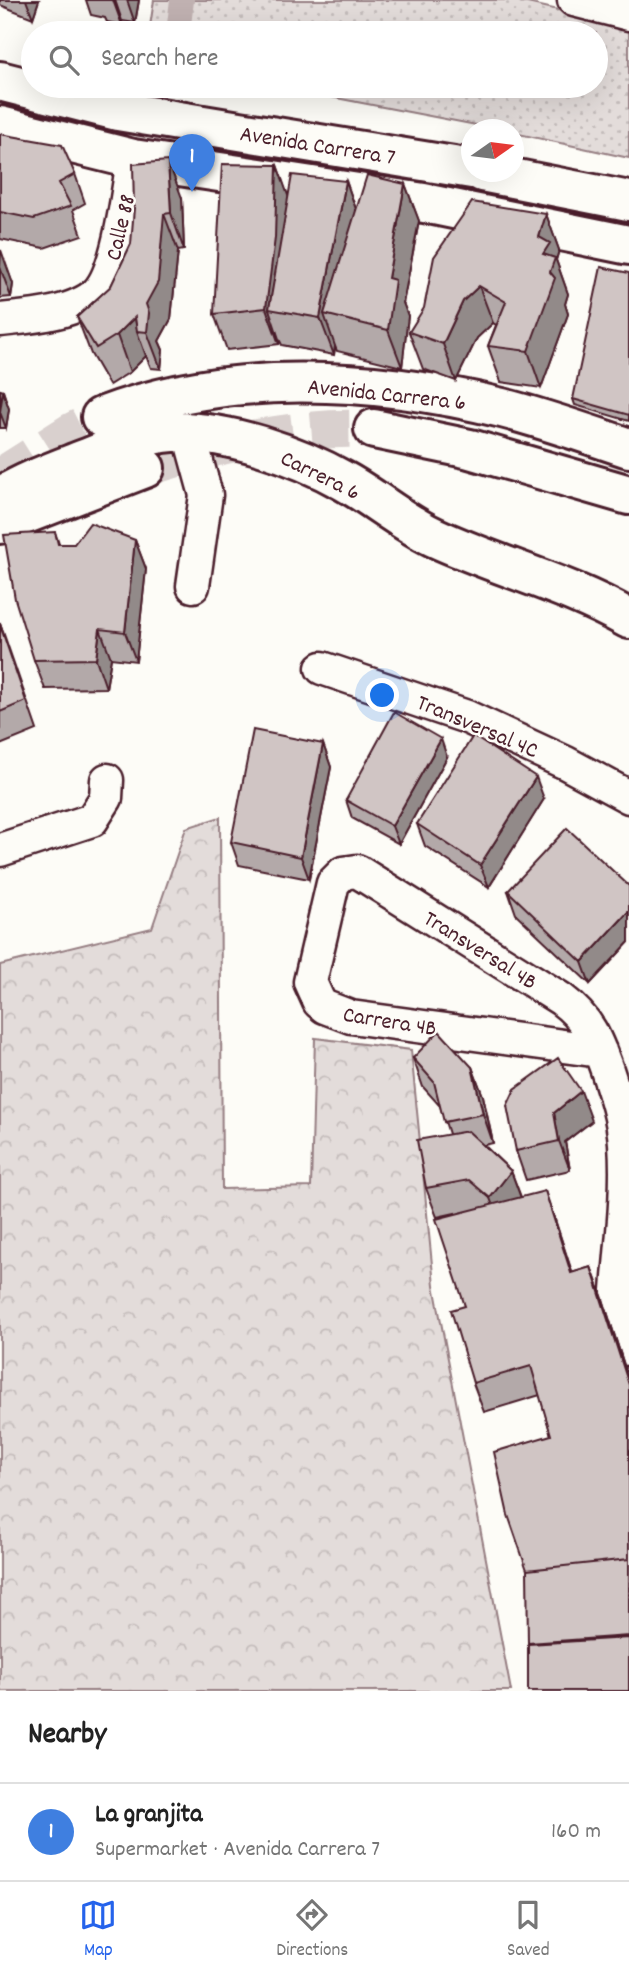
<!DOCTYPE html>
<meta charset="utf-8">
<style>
body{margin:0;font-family:Dekko,sans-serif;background:#f6f6f6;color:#222}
.compass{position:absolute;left:461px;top:119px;width:63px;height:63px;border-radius:50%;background:#fff;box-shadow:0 7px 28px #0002;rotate:76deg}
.you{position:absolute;left:383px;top:696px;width:24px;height:24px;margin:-18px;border:5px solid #fff;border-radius:50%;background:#1a73e8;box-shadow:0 0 0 10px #1a73e833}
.badge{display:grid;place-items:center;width:46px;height:46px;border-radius:50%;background:#2563eb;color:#fff;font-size:23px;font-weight:700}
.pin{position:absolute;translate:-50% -58px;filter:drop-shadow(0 2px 4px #0008)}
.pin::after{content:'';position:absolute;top:37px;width:24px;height:21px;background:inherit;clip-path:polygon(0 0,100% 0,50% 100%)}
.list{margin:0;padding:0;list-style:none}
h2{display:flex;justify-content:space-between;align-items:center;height:91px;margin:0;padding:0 28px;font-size:30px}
h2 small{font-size:23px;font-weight:400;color:#767676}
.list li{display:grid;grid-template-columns:46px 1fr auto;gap:21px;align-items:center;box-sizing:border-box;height:98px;padding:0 28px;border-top:2px solid #e0e0e0}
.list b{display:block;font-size:26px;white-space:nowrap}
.list p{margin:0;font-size:23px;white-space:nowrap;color:#767676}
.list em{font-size:23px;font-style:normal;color:#767676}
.icon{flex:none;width:38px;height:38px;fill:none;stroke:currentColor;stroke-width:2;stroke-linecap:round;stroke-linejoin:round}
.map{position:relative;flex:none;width:629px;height:1691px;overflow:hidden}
.search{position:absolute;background:#fff;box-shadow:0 7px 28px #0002;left:21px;right:21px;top:21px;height:77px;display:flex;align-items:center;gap:18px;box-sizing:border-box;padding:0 24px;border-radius:38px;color:#767676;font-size:26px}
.sheet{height:189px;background:#fff}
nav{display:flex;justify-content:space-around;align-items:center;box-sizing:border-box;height:98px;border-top:2px solid #e0e0e0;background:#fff;font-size:19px;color:#767676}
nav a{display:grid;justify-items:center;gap:4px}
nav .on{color:#2563eb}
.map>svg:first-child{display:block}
.green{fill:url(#green-dots);stroke:#967e82;stroke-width:2}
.forest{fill:url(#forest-crowns);stroke:#967e82;stroke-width:2}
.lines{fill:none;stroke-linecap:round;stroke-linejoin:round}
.canal{stroke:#c0b1b1;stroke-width:24}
.major-tunnel{stroke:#d9d0ce;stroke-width:38;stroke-dasharray:38 19;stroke-linecap:butt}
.minor-casing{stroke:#4a1f2b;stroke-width:37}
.major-casing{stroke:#4a1f2b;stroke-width:44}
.minor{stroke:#fdfcf7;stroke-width:32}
.major{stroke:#fdfcf7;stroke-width:38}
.wall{fill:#b3a9a9;stroke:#4a1f2b;stroke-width:2}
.shaded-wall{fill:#928a89;stroke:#4a1f2b;stroke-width:2}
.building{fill:#d0c5c4;stroke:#4a1f2b;stroke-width:2}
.labels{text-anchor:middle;stroke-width:5;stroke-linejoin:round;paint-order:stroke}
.street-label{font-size:23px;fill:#4a1f2b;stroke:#fdfcf7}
</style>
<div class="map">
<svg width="629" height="1691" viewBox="0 0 629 1691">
<defs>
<pattern id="green-dots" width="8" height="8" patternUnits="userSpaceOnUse" patternTransform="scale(1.75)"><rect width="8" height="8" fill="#e3dcda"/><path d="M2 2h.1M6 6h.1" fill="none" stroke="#c4bcbb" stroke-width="1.8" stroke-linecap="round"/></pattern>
<pattern id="forest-crowns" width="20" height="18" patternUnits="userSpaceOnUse" patternTransform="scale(1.75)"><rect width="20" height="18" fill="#e3dcda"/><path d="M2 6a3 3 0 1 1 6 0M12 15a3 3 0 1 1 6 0" fill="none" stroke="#c4bcbb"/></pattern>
</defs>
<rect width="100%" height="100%" fill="#fdfcf7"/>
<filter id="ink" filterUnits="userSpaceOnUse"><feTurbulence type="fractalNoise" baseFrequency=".0143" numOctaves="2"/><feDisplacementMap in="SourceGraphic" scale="14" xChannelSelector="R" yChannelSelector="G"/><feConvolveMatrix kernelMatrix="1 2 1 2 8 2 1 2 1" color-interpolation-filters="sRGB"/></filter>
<g filter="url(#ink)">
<path class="green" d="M154,0h360l115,26v132l-115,-25v-3l-17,-1 -223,-43h322v-53h-447z"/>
<path class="forest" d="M220,817l2,372 89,-2 4,-149 96,12 23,235 77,406h-511v-726l152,-37 34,-100z"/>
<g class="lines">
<path class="canal" d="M178,33l4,-33"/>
<path class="major-tunnel" d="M145,468c77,-25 147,-42 229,-39
M0,477l71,-45 30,-15"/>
<g class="minor-casing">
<path id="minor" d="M574,0l55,14
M0,320c28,-3 75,-6 97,-27 22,-22 31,-102 36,-134
M189,433l17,62 -13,91
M322,668l145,49 99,46 63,34
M0,850l92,-30 14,-22 1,-18
M600,1051l-249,-34 -26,-10 -6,-5 -9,-20 23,-99 10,-10 14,-2 204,128c28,21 35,40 46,71 8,24 16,48 18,73 4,54 -5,109 -8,162l2,19 10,25"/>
</g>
<g class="major-casing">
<path id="major" d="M0,81l118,30 354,58
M0,126l133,33 291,44 205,42
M482,172l147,29
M101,417c126,-48 271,-41 401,-9 43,11 85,26 127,40
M374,429l96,20 159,46
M0,497c26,-16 54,-26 82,-37 29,-11 59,-26 91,-28 54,-2 125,23 171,49 31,17 58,41 90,56 65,30 134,47 195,82
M0,524l145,-56"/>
</g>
<use href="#minor" class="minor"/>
<use href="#major" class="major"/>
</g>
<path class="wall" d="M0,0h39l-6,18 -33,-13z
M86,0h53l-4,23 -13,-2v4l-15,-3 -2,-4 -14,-3z
M0,134l75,40 10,29 -12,7 9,25 -38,13 -44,-9z
M277,165l11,32 58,-16 10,28 49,-25 14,37 -16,82 5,13 -6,51 -65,-16 -2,-5 -1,9 -52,-10 -3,-6v5l-52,6 -13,-36z
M182,198l2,52 -6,1 -7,68 -12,22 4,9 -2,19 -10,-1 -5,-12 -16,16 -21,13 -18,-31 -14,-37 34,-31 20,-42z
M546,214l13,36 -3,10 12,34 -3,10 3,10 -27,74 -40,-6 -13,-36 8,-21 -3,-2 -16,15 -21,43 -33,-12 -14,-37z
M0,250l13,34 -2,13 -11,1z
M629,273v148l-54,-16 -2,-6z
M0,390l3,1 6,18 -3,19h-6z
M55,532l4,12h15l61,-4 11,29 -10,92 -25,-3 -5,30 -61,1 -11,-29z
M0,623l37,107 -37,15z
M323,744l8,23 -22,112 -70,-14 -8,-23z
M447,757l-48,87 -47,-26 -6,-18z
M544,799l-55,88 -64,-41 -8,-22z
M629,886v56l-39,42 -74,-70 -8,-23z
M413,1058l59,9 11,29 10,47 -9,2 27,26 10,26 34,23 17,53 19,-6 11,29 27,85v310h-101l23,-256 -11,-40 -56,17 -11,-29 -18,-170 -18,4 -11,-29 23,-54 -9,-28 -17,-19z
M592,1121l-27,21 5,28 -44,10 -10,-29z"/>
<path class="shaded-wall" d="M26,0h13l-6,18z
M113,0h2l7,21v4z
M127,0h12l-4,23z
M168,161l14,37 2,52 -13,-37z
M277,165l13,36 -21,108 10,30v5l-13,-36z
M346,181l13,37 -35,96 11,32 -1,9 -14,-37z
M405,184l14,37 -16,82 5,13 -6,51 -14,-37v-52z
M164,214l14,37 -7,68 -12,22 4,9 -2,19 -14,-37 -1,-28z
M546,214l13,36 -3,10 12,34 -3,10 3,10 -27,74 -13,-37 15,-97 -4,-17z
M1,250l12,34 -2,13 -11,-30z
M479,286l14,37 -16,15 -21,43 -13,-37 20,-43z
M135,317l2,14 9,25 -16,16 -13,-37z
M3,391l6,18 -3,19 -6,-16z
M135,540l11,29 -10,92 -11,-29z
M100,629l11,29 -5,30 -10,-29z
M441,739l6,18 -48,87 -7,-18z
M323,744l8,23 -22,112 -8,-22z
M536,777l8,22 -55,88 -9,-22z
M629,911v31l-39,42 -8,-22z
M472,1067l11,29 10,47 -10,-29z
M581,1091l11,30 -27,21 5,28 -11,-29 -5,-28z
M511,1171l11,30 -21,26 -11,-29z
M545,1191l10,29 27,82 -11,-29z
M591,1267l11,29 27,85v4z"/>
<path class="building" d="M0,134l62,11 13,29 -16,9 12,23 -37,13 -34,-7z
M168,161l3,52 -7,1 -6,68 -12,22 3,9 -2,19 -10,-1 -2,-14 -18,18 -21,13 -19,-31 34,-31 20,-42 3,-36 -1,-44z
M222,164l55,1 -2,73 -9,70 -52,6z
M292,175l54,6 -26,137 -51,-9z
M367,175l38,9 -17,94 7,2 -7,50 -64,-16z
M472,202l74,12 -7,23 11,6 -7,11 12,4 -5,14 5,6 -27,73 -40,-5 18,-44 -27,-16 -16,15 -20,43 -34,-12 15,-24 10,-51z
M601,267l28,6v142l-56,-16z
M0,390l3,1 -3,16z
M90,523l45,17 -10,92 -25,-3 -4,30 -62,1 -19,-61 -11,-64 51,-3 3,12h16z
M0,625l26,76 -26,11z
M394,712l47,27 -49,87 -46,-26z
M253,730l70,14 -22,113 -70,-15z
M473,736l63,41 -56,88 -63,-41z
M567,828l62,58v25l-47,51 -74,-71z
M439,1031l33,36 11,47 -39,8 -10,-40 -21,-24z
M558,1058l23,33 -27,22 5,28 -43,10 -9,-45 8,-17z
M468,1131l43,40 -21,27 -21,-18 -43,8 -9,-48z
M545,1191l26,82 20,-6 38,118v174l-102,11 -19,-55 -14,-63 57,-17 -20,-69 -58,17 -22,-73 14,-4 -29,-87z
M629,1559v77l-101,7 -1,-73z
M629,1638v53h-101v-47z"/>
</g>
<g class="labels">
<g class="street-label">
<text transform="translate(318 144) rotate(9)" y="8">Avenida Carrera 7</text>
<text transform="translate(119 227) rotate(-77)" y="8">Calle 88</text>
<text transform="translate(387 393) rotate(6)" y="8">Avenida Carrera 6</text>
<text transform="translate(321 474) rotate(26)" y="8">Carrera 6</text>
<text transform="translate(478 725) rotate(23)" y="8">Transversal 4C</text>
<text transform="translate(481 949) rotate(32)" y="8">Transversal 4B</text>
<text transform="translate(390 1020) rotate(9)" y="8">Carrera 4B</text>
</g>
</g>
</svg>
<svg class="compass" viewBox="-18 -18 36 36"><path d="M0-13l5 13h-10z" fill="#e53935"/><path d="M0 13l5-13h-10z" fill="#767676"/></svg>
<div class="you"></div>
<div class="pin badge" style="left:192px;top:192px;background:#3f7fe0">1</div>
<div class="search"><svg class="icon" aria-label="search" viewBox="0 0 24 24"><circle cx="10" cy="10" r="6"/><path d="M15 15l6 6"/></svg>Search here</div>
</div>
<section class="sheet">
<h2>Nearby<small></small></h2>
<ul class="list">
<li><span class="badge" style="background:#3f7fe0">1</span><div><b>La granjita</b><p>Supermarket · Avenida Carrera 7</p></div><em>160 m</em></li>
</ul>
</section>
<nav>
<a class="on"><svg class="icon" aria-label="map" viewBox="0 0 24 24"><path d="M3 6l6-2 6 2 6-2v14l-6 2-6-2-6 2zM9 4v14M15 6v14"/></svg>Map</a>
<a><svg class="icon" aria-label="directions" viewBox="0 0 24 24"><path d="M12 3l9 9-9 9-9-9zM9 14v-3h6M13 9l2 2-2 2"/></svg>Directions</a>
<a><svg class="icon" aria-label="saved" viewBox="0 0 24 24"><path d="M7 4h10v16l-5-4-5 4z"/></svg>Saved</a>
</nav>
